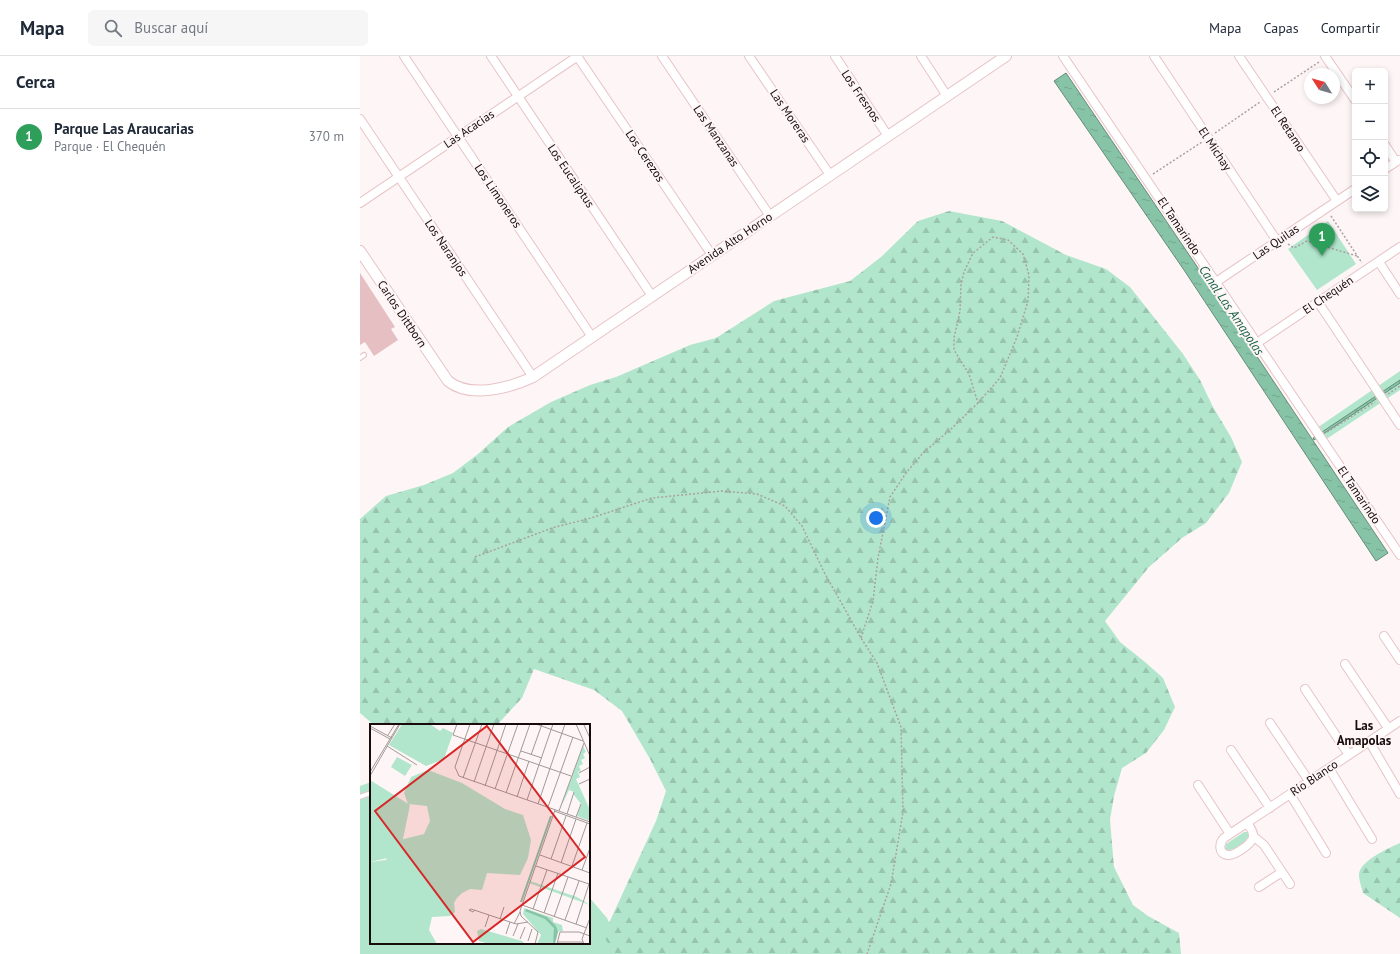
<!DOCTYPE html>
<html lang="es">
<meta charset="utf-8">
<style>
body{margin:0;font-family:"PT Sans",sans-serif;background:#f6f6f7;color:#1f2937}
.controls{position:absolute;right:12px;top:12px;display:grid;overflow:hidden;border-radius:6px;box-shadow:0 2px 6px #0003}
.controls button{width:36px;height:36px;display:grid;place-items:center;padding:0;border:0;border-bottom:1px solid #e0e1e3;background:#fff;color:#1f2937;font:20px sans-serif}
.compass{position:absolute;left:944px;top:12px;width:36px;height:36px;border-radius:50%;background:#fff;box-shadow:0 2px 6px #0003;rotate:307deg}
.you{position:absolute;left:516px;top:462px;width:14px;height:14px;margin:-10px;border:3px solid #fff;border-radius:50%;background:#1a73e8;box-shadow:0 0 0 6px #1a73e833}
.badge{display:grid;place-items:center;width:26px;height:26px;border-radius:50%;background:#087a56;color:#fff;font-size:13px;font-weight:700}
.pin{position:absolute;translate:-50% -33px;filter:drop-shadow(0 1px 2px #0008)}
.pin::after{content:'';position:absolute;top:21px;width:14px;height:12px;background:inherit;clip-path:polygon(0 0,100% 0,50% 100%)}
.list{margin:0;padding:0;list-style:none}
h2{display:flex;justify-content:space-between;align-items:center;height:52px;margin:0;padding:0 16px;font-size:17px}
h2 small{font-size:13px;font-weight:400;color:#747a83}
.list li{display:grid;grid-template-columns:26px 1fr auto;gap:12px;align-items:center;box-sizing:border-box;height:56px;padding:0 16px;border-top:1px solid #e0e1e3}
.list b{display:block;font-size:15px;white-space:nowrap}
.list p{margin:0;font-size:13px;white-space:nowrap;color:#747a83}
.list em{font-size:13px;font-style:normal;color:#747a83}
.icon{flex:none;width:22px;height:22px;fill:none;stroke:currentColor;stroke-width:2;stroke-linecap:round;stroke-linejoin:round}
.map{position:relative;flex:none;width:1040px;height:898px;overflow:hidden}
header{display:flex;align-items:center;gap:24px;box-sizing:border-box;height:56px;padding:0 20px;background:#fff;border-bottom:1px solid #e0e1e3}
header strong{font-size:19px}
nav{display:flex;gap:22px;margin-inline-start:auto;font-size:14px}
.search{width:280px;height:36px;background:#f6f6f7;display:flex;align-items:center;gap:10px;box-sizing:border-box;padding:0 14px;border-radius:6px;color:#747a83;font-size:15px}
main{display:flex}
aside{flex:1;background:#fff}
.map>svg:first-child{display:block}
.green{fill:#b1e6cc}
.forest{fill:url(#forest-firs)}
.water{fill:url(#water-ripples);stroke:#658c78}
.building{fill:#e5bfc2}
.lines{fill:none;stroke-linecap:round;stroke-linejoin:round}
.service-casing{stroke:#e8c3c6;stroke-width:6}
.minor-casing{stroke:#e8c3c6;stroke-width:10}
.tertiary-casing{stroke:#e8c3c6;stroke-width:12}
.path{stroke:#aaa0a1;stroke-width:1.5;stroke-dasharray:2 2;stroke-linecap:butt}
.service{stroke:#fff;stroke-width:4}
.minor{stroke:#fff;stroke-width:8}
.tertiary{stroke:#fff;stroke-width:10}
.labels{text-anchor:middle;stroke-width:4;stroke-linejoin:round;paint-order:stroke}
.street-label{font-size:12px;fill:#170b0c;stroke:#fef6f6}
.water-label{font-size:13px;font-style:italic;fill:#135f43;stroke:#fef6f6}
.neighbourhood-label{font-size:13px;font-weight:bold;fill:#170b0c;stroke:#fef6f6}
.inset-road{fill:none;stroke:#a29898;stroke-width:1}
.view{fill:#d62828;fill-opacity:0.15;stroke:#d62828;stroke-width:2}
.inset-edge{fill:none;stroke:#170b0c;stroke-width:2}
</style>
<header>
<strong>Mapa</strong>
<div class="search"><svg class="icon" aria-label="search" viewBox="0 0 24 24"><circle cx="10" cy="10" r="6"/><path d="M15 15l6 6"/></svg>Buscar aquí</div>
<nav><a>Mapa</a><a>Capas</a><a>Compartir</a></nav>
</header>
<main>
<aside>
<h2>Cerca<small></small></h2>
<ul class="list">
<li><span class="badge" style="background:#2e9e5b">1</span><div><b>Parque Las Araucarias</b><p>Parque · El Chequén</p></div><em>370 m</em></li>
</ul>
</aside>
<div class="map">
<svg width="1040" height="898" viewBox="0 0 1040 898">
<defs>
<pattern id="forest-firs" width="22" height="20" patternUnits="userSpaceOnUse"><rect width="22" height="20" fill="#b1e6cc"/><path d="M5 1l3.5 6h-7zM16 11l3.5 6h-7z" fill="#98c4ae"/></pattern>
<pattern id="water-ripples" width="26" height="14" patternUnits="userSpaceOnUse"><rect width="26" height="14" fill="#87c4a7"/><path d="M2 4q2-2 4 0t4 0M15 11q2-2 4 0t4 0" fill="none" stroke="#74a78f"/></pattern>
</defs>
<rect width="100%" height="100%" fill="#fef6f6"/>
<path class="green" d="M968,165l28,43 -39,26 -29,-41z
M1040,315v19l-81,54 -8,-12z
M11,726v161h218v-46l18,21 16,36h-263v-168z
M884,776h4l1,2c-1,8 -16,18 -24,16l1,-6z"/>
<path class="forest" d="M589,155l53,10 64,34 40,14 24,18 53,67 17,26 13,27 18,30 11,25 -13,31 -23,30 -24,15 -33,29 -44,54 15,21 25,20 18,16 12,29 -11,23 -18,23 -24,15 -8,28 -4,24 4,47 19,38 15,11 31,17 2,21h-565l-13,-18 53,-115 10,-30 -16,-32 -28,-48 -28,-21 -60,-21 -12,29 -25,27h-123l-14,-12v-194l26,-23 38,-11 29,-12 25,-19 30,-27 43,-25 39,-17 26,-8 74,-32 26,-7 58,-37 76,-20 31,-24 37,-36z
M1040,787v75l-37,-25c-1,-5 -4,-12 -4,-18 0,-14 30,-27 41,-32z"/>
<path class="water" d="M706,17l130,192 192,288 -12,8 -192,-291 -130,-189z
M1040,324v3l-86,57 -1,-2z"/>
<path class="building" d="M0,217l35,54 -4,2 7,11 -24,16 -9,-14 -5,3z"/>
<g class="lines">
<g class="service-casing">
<path id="service" d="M0,302l4,-3
M0,741l8,-3"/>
</g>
<g class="minor-casing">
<path id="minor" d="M44,0l188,281
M131,0l161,240
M217,0l135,199
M302,0l108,160
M389,0l81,119
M475,0l53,80
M561,0l26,40
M703,0l337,499
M794,0l123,185
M879,0l98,145
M965,0l30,44
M0,63l173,258
M1025,89l11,17
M1025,113l14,-9
M0,147l218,-147
M1019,206l21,32
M856,226l139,-93
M958,246l82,123
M897,287l143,-96
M1024,580l16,24
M985,608l43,64
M945,633l44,66
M910,667l39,58
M1009,685l31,53
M871,694l39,58
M969,712l43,71
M838,729l32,49
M930,738l36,59
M887,767c3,4 7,9 6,14 -1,7 -19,19 -25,18 -10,-1 -9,-12 -4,-17l176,-117
M893,780l11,9 26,39
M899,831l23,-15"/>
</g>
<g class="tertiary-casing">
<path id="tertiary" d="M0,195l88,130c22,18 62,7 85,-4l473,-321"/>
</g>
<path class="path" d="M914,36l45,-30
M855,77l45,-31
M793,118l49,-32
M971,160l31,47
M928,188l6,4 13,-7 50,15
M1028,338l12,-8
M967,376l48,-30
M115,501l77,-29 39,-10 61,-20 70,-7 35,3 28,12 17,20 22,46 37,66 16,25 24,64 2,85 -12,72 -24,70
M501,582l12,-37 5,-43 12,-61 16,-24 17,-20 28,-24 27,-26 22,-25 17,-41 11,-36 1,-26 -6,-21 -15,-14 -15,-3 -20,16 -9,19 -3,12 -1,27 -6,27v12l15,24 9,29"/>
<use href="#service" class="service"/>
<use href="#minor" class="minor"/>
<use href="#tertiary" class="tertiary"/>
</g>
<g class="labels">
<g class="street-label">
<text transform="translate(501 40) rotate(56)" y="4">Los Fresnos</text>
<text transform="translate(430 60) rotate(56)" y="4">Las Moreras</text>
<text transform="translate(109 73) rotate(-34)" y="4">Las Acacias</text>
<text transform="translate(928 73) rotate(56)" y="4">El Retamo</text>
<text transform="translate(356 80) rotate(56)" y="4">Las Manzanas</text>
<text transform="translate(855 93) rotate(56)" y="4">El Michay</text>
<text transform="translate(285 100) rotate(56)" y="4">Los Cerezos</text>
<text transform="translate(211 120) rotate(56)" y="4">Los Eucaliptus</text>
<text transform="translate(138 140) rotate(56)" y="4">Los Limoneros</text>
<text transform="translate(819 170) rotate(56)" y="4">El Tamarindo</text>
<text transform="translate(916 186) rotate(-34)" y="4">Las Quilas</text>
<text transform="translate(370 187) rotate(-34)" y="4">Avenida Alto Horno</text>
<text transform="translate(86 192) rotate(56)" y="4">Los Naranjos</text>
<text transform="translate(968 239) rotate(-34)" y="4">El Chequén</text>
<text transform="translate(42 258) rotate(56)" y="4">Carlos Dittborn</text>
<text transform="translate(999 439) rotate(56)" y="4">El Tamarindo</text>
<text transform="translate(954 722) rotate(-34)" y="4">Río Blanco</text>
</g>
<g class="water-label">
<text transform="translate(872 254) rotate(56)" y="5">Canal Las Amapolas</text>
</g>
<g class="neighbourhood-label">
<text x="1004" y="674">Las<tspan x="1004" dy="15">Amapolas</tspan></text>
</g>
</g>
<g transform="translate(10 668)">
<rect width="220" height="220" fill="#fef6f6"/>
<path d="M32,0h28l10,7 3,-3 10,5 -9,26 -18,7 -37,-21zM213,22l3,6 -3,2 2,4 -4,2 2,4 -4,2 2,5 -3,1 2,5 -4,2 14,31v11l-13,-5 4,-12 -7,-9v-3l-5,-2 -9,19zM27,33l15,8 -7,11 -14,-9zM0,56l40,25 -7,34 -11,18 -22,5zM160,157l47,16 13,8 -61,-22zM154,184l29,10v4l9,3 1,6 -8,1 -2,12h-16l4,-9 -18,-21z" fill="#b1e6cc"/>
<path d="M58,46l34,13 43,26 18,6 8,25 -3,18 -8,17 -33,-2 -5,17 -12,-1 -8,4 -5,5 -3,5 1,9 -5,4 -18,1 -3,13 8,14h-67v-82l16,-2 3,-6 3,3 8,-17 24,-6 6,-13 -3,-15 -19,-2 -4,-11 7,-16zM111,205l41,12 3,3h-36l-10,-3 -2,-10z" fill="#b1e6cc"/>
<path d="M180,92h2l-23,66 61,22 -61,-22 -7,20h-2zM156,185l21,8 9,9 2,6 -3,12h-2l1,-16 -9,-9 -20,-8z" fill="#87c4a7"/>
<path class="inset-road" d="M87,0l-4,11 118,41M100,0l-15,43 4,9 131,46M166,0l47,17M206,0l14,32M214,1l6,13M0,2l22,12M0,4l20,11M18,11l7,-11M17,22l30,19M151,27l21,7M161,31l11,-31M0,48l29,-48M209,49l11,-6M0,52l30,-52M93,54l19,-54M104,58l20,-58M209,60l11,-5M115,62l21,-62M125,65l23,-65M136,69l24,-69M147,73l12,-36M157,76l26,-76M168,80l27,-80M178,83l25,-70M184,87l36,13M189,87l25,-68M197,90l7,-22M206,93l5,-13M170,131l50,18M181,135l15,-43M191,139l15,-44M166,142l53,18M202,142l15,-43M212,146l8,-22M152,181l65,23M163,185l14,-39M105,186l-2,2 -4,-2 2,-1 45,15 12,-2M174,189l14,-40M184,193l14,-40M130,195l4,-12M195,196l14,-39M144,200l6,-12M206,200l14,-43M115,203l4,-12M136,210l4,-12M143,212l5,-12M150,215l5,-12M158,217l4,-12M188,218h25M165,220l3,-12 -17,-16 -1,-5 35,-101M187,220l3,-12h19l11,4M214,220l-2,-5 8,-21"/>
<path class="view" d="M117,2l98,131 -112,85 -98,-131z"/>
<rect width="220" height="220" class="inset-edge"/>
</g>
</svg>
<div class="controls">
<button>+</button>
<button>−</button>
<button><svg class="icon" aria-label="locate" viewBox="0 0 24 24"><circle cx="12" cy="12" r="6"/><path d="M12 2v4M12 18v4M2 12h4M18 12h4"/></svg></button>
<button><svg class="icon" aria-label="layers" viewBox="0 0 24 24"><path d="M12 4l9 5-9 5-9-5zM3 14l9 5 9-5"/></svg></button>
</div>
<svg class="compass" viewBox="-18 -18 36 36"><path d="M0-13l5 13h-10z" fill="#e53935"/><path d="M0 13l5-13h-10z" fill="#747a83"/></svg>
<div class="you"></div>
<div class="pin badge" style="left:962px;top:200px;background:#2e9e5b">1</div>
</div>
</main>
